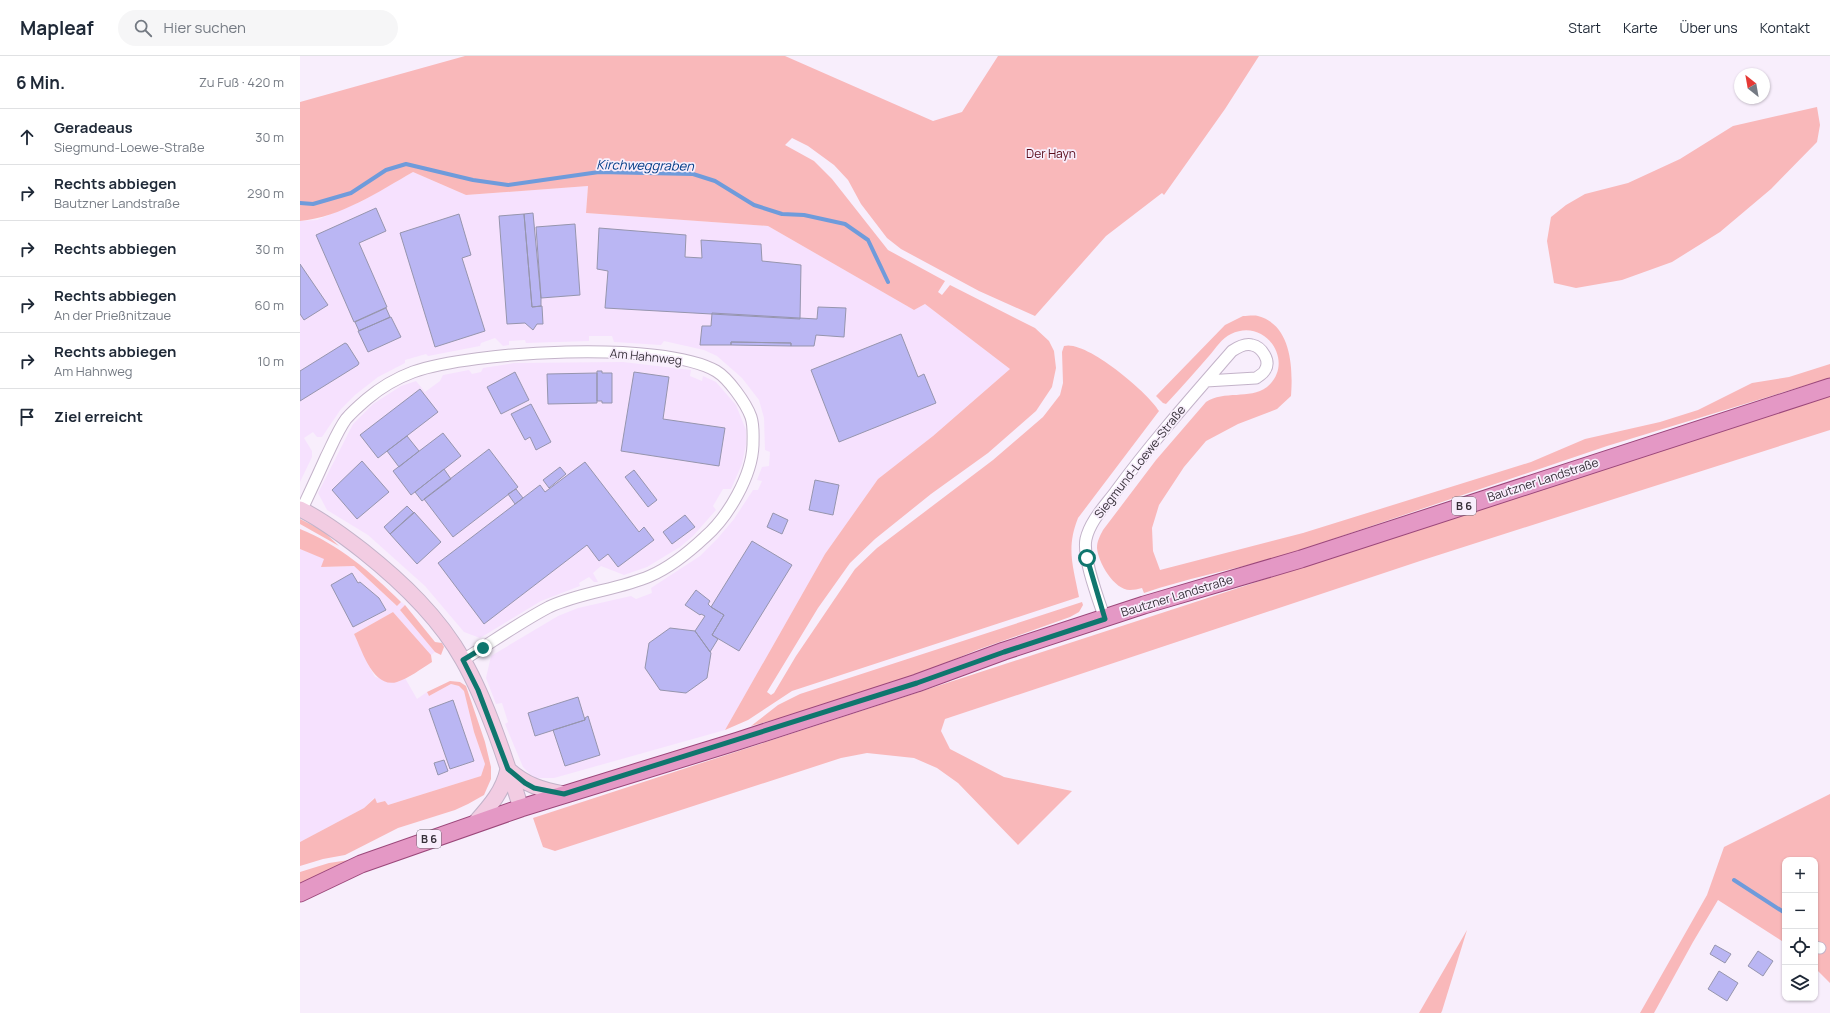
<!DOCTYPE html>
<html lang="de">
<meta charset="utf-8">
<style>
body{margin:0;font-family:Manrope,sans-serif;background:#f6f6f7;color:#1f2937}
.controls{position:absolute;right:12px;bottom:12px;display:grid;overflow:hidden;border-radius:8px;box-shadow:0 1px 3px #0004}
.controls button{width:36px;height:36px;display:grid;place-items:center;padding:0;border:0;border-bottom:1px solid #e0e1e3;background:#fff;color:#1f2937;font:20px sans-serif}
.compass{position:absolute;left:1434px;top:12px;width:36px;height:36px;border-radius:50%;background:#fff;box-shadow:0 1px 3px #0004;rotate:329deg}
.stop{position:absolute;width:12px;height:12px;margin:-9px;border:3px solid #0f766e;border-radius:50%;background:#fff}
.stop.end{background:#0f766e;border-color:#fff;box-shadow:0 1px 4px #0008}
.list{margin:0;padding:0;list-style:none}
h2{display:flex;justify-content:space-between;align-items:center;height:52px;margin:0;padding:0 16px;font-size:17px}
h2 small{font-size:13px;font-weight:400;color:#747a83}
.list li{display:grid;grid-template-columns:26px 1fr auto;gap:12px;align-items:center;box-sizing:border-box;height:56px;padding:0 16px;border-top:1px solid #e0e1e3}
.list b{display:block;font-size:15px;white-space:nowrap}
.list p{margin:0;font-size:13px;white-space:nowrap;color:#747a83}
.list em{font-size:13px;font-style:normal;color:#747a83}
.icon{flex:none;width:22px;height:22px;fill:none;stroke:currentColor;stroke-width:2;stroke-linecap:round;stroke-linejoin:round}
.map{position:relative;flex:none;width:1530px;height:957px;overflow:hidden}
header{display:flex;align-items:center;gap:24px;box-sizing:border-box;height:56px;padding:0 20px;background:#fff;border-bottom:1px solid #e0e1e3}
header strong{font-size:19px}
nav{display:flex;gap:22px;margin-inline-start:auto;font-size:14px}
.search{width:280px;height:36px;background:#f6f6f7;display:flex;align-items:center;gap:10px;box-sizing:border-box;padding:0 14px;border-radius:22px;color:#747a83;font-size:15px}
main{display:flex}
aside{flex:1;background:#fff}
.map>svg:first-child{display:block}
.built{fill:#f6e1fe}
.green{fill:#f9b8ba}
.lines{fill:none;stroke-linecap:round;stroke-linejoin:round}
.stream{stroke:#6f9bdb;stroke-width:4}
.building{fill:#bab6f3;stroke:#9695ad}
.street-casing{stroke:#c3b3c9;stroke-width:13}
.secondary-casing{stroke:#c3b3c9;stroke-width:17}
.primary-casing{stroke:#9b477a;stroke-width:19}
.street{stroke:#fff;stroke-width:11}
.secondary{stroke:#f2cce2;stroke-width:15}
.primary{stroke:#e498c5;stroke-width:17}
.route{stroke:#0f766e;stroke-width:5}
.labels{text-anchor:middle;stroke-width:3.5;stroke-linejoin:round;paint-order:stroke}
.shield{fill:#f8eefc;stroke:#706873;stroke-width:1}
.shield-label{font-size:11px;font-weight:bold;fill:#362f38}
.park-label{font-size:12px;fill:#580a1a;stroke:#f8eefc}
.street-label{font-size:12px;fill:#362f38;stroke:#f8eefc}
.water-label{font-size:13px;font-style:italic;fill:#003b85;stroke:#f8eefc}
</style>
<header>
<strong>Mapleaf</strong>
<div class="search"><svg class="icon" aria-label="search" viewBox="0 0 24 24"><circle cx="10" cy="10" r="6"/><path d="M15 15l6 6"/></svg>Hier suchen</div>
<nav><a>Start</a><a>Karte</a><a>Über uns</a><a>Kontakt</a></nav>
</header>
<main>
<aside>
<h2>6 Min.<small>Zu Fuß · 420 m</small></h2>
<ul class="list">
<li><svg class="icon" aria-label="ahead" viewBox="0 0 24 24"><path d="M12 20V5M6 11l6-6 6 6"/></svg><div><b>Geradeaus</b><p>Siegmund-Loewe-Straße</p></div><em>30 m</em></li>
<li><svg class="icon" aria-label="right" viewBox="0 0 24 24"><path d="M7 20v-9h11M14 6l5 5-5 5"/></svg><div><b>Rechts abbiegen</b><p>Bautzner Landstraße</p></div><em>290 m</em></li>
<li><svg class="icon" aria-label="right" viewBox="0 0 24 24"><path d="M7 20v-9h11M14 6l5 5-5 5"/></svg><div><b>Rechts abbiegen</b></div><em>30 m</em></li>
<li><svg class="icon" aria-label="right" viewBox="0 0 24 24"><path d="M7 20v-9h11M14 6l5 5-5 5"/></svg><div><b>Rechts abbiegen</b><p>An der Prießnitzaue</p></div><em>60 m</em></li>
<li><svg class="icon" aria-label="right" viewBox="0 0 24 24"><path d="M7 20v-9h11M14 6l5 5-5 5"/></svg><div><b>Rechts abbiegen</b><p>Am Hahnweg</p></div><em>10 m</em></li>
<li><svg class="icon" aria-label="arrive" viewBox="0 0 24 24"><path d="M6 21V4h12l-3 4 3 4H6"/></svg><div><b>Ziel erreicht</b></div></li>
</ul>
</aside>
<div class="map">
<svg width="1530" height="957" viewBox="0 0 1530 957">
<rect width="100%" height="100%" fill="#f8eefc"/>
<path class="built" d="M113,116l53,23 122,-9 -2,27 182,13 146,84 11,-6 85,65 -77,67 -55,43 -53,75 -100,176 -171,48h-20l-11,-11 -18,-43 3,-2 -6,-19 -6,1 -10,-26 5,-22 67,-40 20,-8 53,-12 5,3 16,-6 -1,-5 49,-32 18,-18 16,-19 19,-29h5l4,-9 -5,-1 5,-13 7,-1 1,-14 -5,-2 -1,-32 -5,-18 -17,-22 -25,-22 -13,-6 -40,-9 -3,4 -47,-3 -2,-6h-23v5l-63,2 -1,-3 -16,1v4l-6,1 -8,-8 -14,5 -1,3 -52,10 -2,-2 -21,6v3l-27,14 -23,18 -14,14 -19,28h-5l-4,-5 -9,6 8,13v6l-12,25v-261l17,-1 45,-19z
M323,306l68,8 -1,6 12,5 1,-5 13,6 20,23 10,25v15l-4,19 -11,25h-8l-10,17 3,4 -23,26 -13,11 -33,20 -23,8 -23,-9 -8,7 5,9h-4l-5,-5 -10,6 1,3 -39,15 -61,37 -16,-6 -39,-46 -57,-51 -41,-25 -9,-17 35,-69 20,-20 28,-18 15,-5 9,11 15,-11 3,-6 26,-5 3,4 9,-2 2,-4 31,-5z
M0,493l25,10 -3,8 32,-1 43,40 4,-4 4,3 -5,5 35,42 -4,3 -38,-43 -39,22 15,32 6,11 22,5 8,-4 12,21 10,-7 2,4 22,-12 8,2 5,5 10,41 11,32 -4,12 -93,29 -3,-4 -8,2 -3,-5 -10,10 -64,34z"/>
<path class="green" d="M165,0h320l148,65 29,-9 36,-56h261l-34,53 -61,86 -2,-2 -56,43 -71,80 -56,-25 -78,-42 -14,-11 -26,-34 -13,-24 -14,-15 -26,-19 -16,-8 -7,7 29,16 18,18 56,71 57,31 -7,11 4,3 8,-10 85,43 14,13 5,10 2,17 -4,19 -16,24 -48,42 -57,41 -56,45 -25,24 -32,45 -51,84 4,3 3,-2 22,-37 59,-87 22,-21 116,-88 50,-43 17,-22 3,-12 -1,-31 2,-6c21,-7 85,47 95,65l-81,107c-12,30 -5,48 1,79l-287,94 -44,29 -23,10 100,-176 53,-75 55,-43 77,-67 -85,-65 -11,6 -146,-84 -182,-13 2,-27 -122,9 -53,-23c-35,20 -72,45 -113,49v-119z
M1517,51l3,18 -3,17 -46,47 -51,43 -48,30 -50,18 -46,8 -22,-5 -7,-42 4,-24 15,-12 19,-11 43,-11 52,-24 53,-33z
M943,260c4,0 11,-1 15,0 34,9 35,53 33,80l-14,13 -39,15 -32,17 -22,26 -25,38 -7,23 1,23 7,19 143,-37 228,-71 54,-23 75,-17 38,-12 54,-27 37,-6 41,-13v14l-223,68 -327,111c-45,12 -91,21 -136,36l-2,-5c-4,1 -8,2 -12,2 -16,0 -32,-28 -33,-42 0,-7 3,-12 6,-18l53,-70 50,-58c18,-12 43,-2 61,-15 29,-24 -1,-70 -36,-53 -9,4 -15,14 -22,22 -14,16 -28,32 -43,48l-3,-1 -7,-7 69,-71z
M1530,339v35l-407,130 -478,159 -4,12 9,18 54,28 68,14 -54,54 -60,-62 -21,-15 -23,-10 -47,-5 -26,5 -286,93 -12,-4 -10,-29z
M0,463l22,11 17,16 -39,-22z
M0,473c38,15 72,44 101,73l-4,4 -43,-40 -33,1 3,-8 -24,-10z
M782,546l1,3 -4,7 -9,5 -93,33 -56,23 -126,41 -44,12 27,-21 22,-11z
M105,549l30,37 7,1 2,4 -3,8 -6,-3 -35,-42z
M93,556l38,43 1,7c-11,7 -23,16 -35,20 -24,7 -35,-32 -43,-48z
M150,625l10,1 6,4 19,56 6,25v12l-7,16 -16,9 -13,6 -57,18 -53,27 -22,4 -23,7v-24l64,-34 11,-10 2,5 8,-2 3,4 93,-29 4,-12 -11,-32 -10,-41 -5,-5 -8,-2 -22,12 -2,-4z
M1530,738v189l-15,-15v-108h-30v83l-67,-43 -25,42 -39,71h-14l67,-118 17,-48z
M49,804l1,1 -50,23v-12l29,-9z
M1167,874l-25,81 -1,2h-22z"/>
<g class="lines">
<path class="stream" d="M0,147l13,1 38,-11 35,-23 20,-6 67,16 35,5 91,-13 94,2 22,7 39,24 28,9 22,1 41,9 23,16 20,42
M1434,824l51,33"/>
</g>
<path class="building" d="M76,152l10,23 -27,12 28,64 -33,15 -38,-87z
M233,157l8,85v8l-9,1 -8,-93z
M159,158l12,41 -9,3 23,73 -50,16 -35,-114z
M224,158l8,93 10,-1 1,18h-6l-4,6 -8,-7 -18,1 -8,-108z
M275,168l5,71 -39,3 -5,-71z
M299,172l87,7 -1,22 17,1 -1,-18 60,4 1,17 39,4 -1,54 -195,-11 3,-37 -11,-2z
M0,208l28,41 -24,15 -4,-6z
M518,251l28,1 -2,29 -28,-2 -2,11h-23v-3l-60,-1v3h-31l2,-19h9l1,-13 105,6z
M86,252l4,9 -31,14 -4,-9z
M91,261l10,20 -33,15 -10,-21z
M601,278l17,43 6,-3 12,29 -97,39 -28,-72z
M431,286l60,1v3l-60,-1z
M45,287l2,1 12,19 -1,2 -58,36v-30z
M297,315h5v2h10v30h-10v-2h-5z
M215,316l14,28 -28,14 -14,-27z
M334,316l35,5 -6,42 62,9 -6,38 -98,-15z
M297,317v30l-49,1 -1,-30z
M120,333l18,23 -60,46 -18,-23z
M231,348l20,38 -15,8 -6,-13 -5,3 -14,-26z
M143,377l18,23 -50,39 -18,-24z
M107,380l12,15 -20,16 -12,-16z
M189,393l29,38 -65,50 -29,-38z
M62,405l27,31 -32,27 -25,-29z
M285,406l54,70 5,-5 10,13 -36,27 -10,-13 -9,7 -12,-16 -103,79 -46,-61 102,-78 5,7z
M260,411l6,7 -17,14 -6,-8z
M144,413l7,10 -29,22 -7,-9z
M334,414l23,30 -9,7 -23,-30z
M515,424l24,5 -6,30 -24,-5z
M216,433l7,9 -8,6 -7,-10z
M107,450l7,7 -24,21 -6,-7z
M114,456l27,30 -24,22 -27,-30z
M473,457l15,7 -6,14 -15,-7z
M385,459l10,12 -23,17 -9,-12z
M452,485l40,24 -53,86 -27,-16 12,-20 -13,-8z
M52,517l6,10 2,-1 19,16 7,12 -33,17 -22,-42z
M396,534l14,11 -2,3 3,3 13,8 -12,20 6,4 -8,13 -15,-21 10,-15 -4,-2 -1,1 -15,-10z
M370,572l25,3 16,22 -4,25 -21,15 -26,-3 -15,-22 4,-25z
M278,641l7,23 -50,16 -7,-23z
M153,644l21,61 -24,8 -21,-60z
M288,660l12,39 -35,11 -12,-36 32,-10v-2z
M144,704l4,11 -10,4 -4,-12z
M1415,889l16,9 -6,9 -15,-9z
M1458,895l15,10 -10,15 -15,-10z
M1419,915l19,12 -11,18 -19,-12z"/>
<g class="lines">
<g class="street-casing">
<path id="street" d="M2,453c8,-17 16,-34 24,-52 6,-12 12,-27 20,-38 6,-7 14,-14 21,-20 13,-11 30,-21 46,-27 59,-21 249,-32 303,-1 12,7 30,32 35,46 3,9 2,19 2,28 -1,31 -25,72 -48,92 -16,15 -34,30 -55,39 -32,14 -69,16 -101,31 -29,15 -58,36 -86,53
M805,563c-6,-18 -23,-62 -19,-80 4,-18 19,-33 30,-48 36,-49 76,-94 116,-140 6,-4 13,-8 20,-6 10,2 19,16 13,25 -1,3 -6,6 -9,8l-50,3
M1515,891l5,1"/>
</g>
<g class="secondary-casing">
<path id="secondary" d="M0,453c21,10 45,28 63,42 39,31 76,66 100,109 24,42 43,101 58,148
M209,714c17,15 33,20 55,24
M174,768c15,-17 29,-32 34,-55"/>
</g>
<g class="primary-casing">
<path id="primary" d="M0,837l61,-29 160,-56 217,-67 179,-58 87,-32 140,-46 157,-46 529,-172"/>
</g>
<use href="#street" class="street"/>
<use href="#secondary" class="secondary"/>
<use href="#primary" class="primary"/>
</g>
<g class="lines">
<path class="route" d="M183,592l-20,12 15,30 30,79 17,14 9,5 30,6 353,-111 87,-31 101,-33 -18,-61"/>
</g>
<g class="labels">
<g class="shield">
<rect x="1152" y="441" width="24" height="18" rx="3"/>
<rect x="117" y="774" width="24" height="18" rx="3"/>
</g>
<g class="shield-label">
<text x="1164" y="454">B 6</text>
<text x="129" y="787">B 6</text>
</g>
<g class="park-label">
<text x="751" y="102">Der Hayn</text>
</g>
<g class="street-label">
<text transform="translate(346 301) rotate(6)" y="4">Am Hahnweg</text>
<text transform="translate(840 406) rotate(-52)" y="4">Siegmund-Loewe-Straße</text>
<text transform="translate(1243 424) rotate(-18)" y="4">Bautzner Landstraße</text>
<text transform="translate(877 540) rotate(-17)" y="4">Bautzner Landstraße</text>
</g>
<g class="water-label">
<text transform="translate(345 109) rotate(1)" y="5">Kirchweggraben</text>
</g>
</g>
</svg>
<div class="controls">
<button>+</button>
<button>−</button>
<button><svg class="icon" aria-label="locate" viewBox="0 0 24 24"><circle cx="12" cy="12" r="6"/><path d="M12 2v4M12 18v4M2 12h4M18 12h4"/></svg></button>
<button><svg class="icon" aria-label="layers" viewBox="0 0 24 24"><path d="M12 4l9 5-9 5-9-5zM3 14l9 5 9-5"/></svg></button>
</div>
<svg class="compass" viewBox="-18 -18 36 36"><path d="M0-13l5 13h-10z" fill="#e53935"/><path d="M0 13l5-13h-10z" fill="#747a83"/></svg>
<div class="stop" style="left:787px;top:502px"></div>
<div class="stop end" style="left:183px;top:592px"></div>
</div>
</main>
